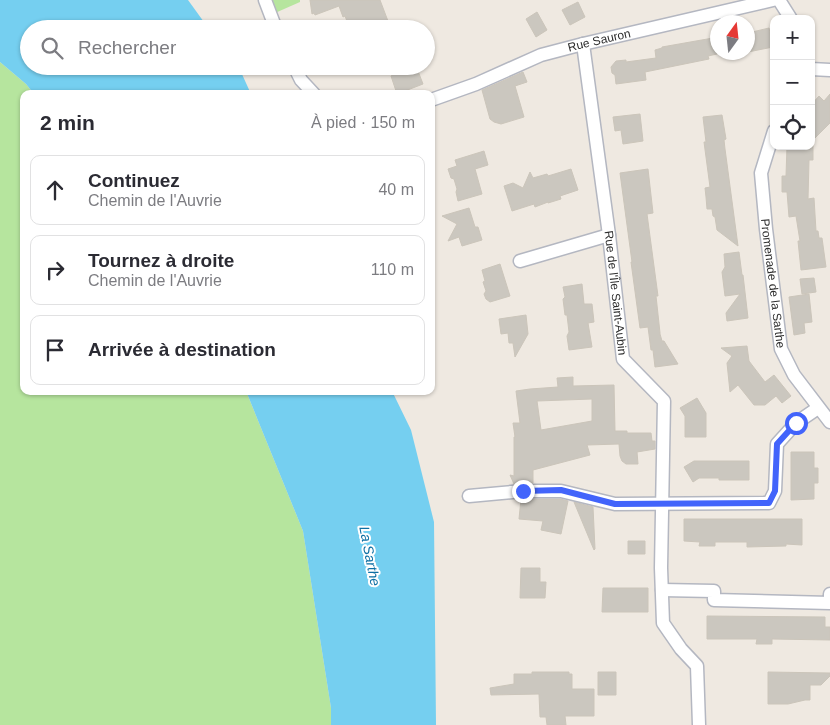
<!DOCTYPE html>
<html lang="fr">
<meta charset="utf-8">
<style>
body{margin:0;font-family:Helvetica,sans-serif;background:#f7f7f7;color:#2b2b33}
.controls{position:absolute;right:15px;top:15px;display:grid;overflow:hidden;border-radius:10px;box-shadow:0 1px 4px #0004}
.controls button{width:45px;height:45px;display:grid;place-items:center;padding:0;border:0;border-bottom:1px solid #e1e1e2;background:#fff;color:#2b2b33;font:25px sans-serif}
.compass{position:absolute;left:710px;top:15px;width:45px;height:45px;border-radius:50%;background:#fff;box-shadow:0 1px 4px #0004;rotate:15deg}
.stop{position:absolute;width:15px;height:15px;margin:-11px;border:4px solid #4264fb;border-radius:50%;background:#fff}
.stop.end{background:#4264fb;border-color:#fff;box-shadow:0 1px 5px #0008}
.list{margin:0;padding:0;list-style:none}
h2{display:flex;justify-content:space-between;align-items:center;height:65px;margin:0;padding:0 20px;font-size:21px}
h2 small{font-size:16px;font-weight:400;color:#7c7c81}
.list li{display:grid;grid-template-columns:32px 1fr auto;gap:15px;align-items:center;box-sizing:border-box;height:70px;margin:0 10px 10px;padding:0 10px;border:1px solid #e1e1e2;border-radius:10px}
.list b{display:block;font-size:19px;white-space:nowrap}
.list p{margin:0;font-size:16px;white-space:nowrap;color:#7c7c81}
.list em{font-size:16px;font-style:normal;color:#7c7c81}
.icon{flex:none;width:28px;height:28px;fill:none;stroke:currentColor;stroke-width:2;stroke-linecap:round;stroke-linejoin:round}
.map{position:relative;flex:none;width:830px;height:725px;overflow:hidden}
.search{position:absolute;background:#fff;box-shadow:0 1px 4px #0004;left:20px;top:20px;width:415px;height:55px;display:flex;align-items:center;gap:12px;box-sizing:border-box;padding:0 18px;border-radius:28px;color:#7c7c81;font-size:19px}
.panel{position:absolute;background:#fff;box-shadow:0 1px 4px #0004;left:20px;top:90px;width:415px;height:305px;border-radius:10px}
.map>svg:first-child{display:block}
.green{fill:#b6e59e}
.water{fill:#75cff0}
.building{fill:#cbc7bf;stroke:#cbc5ba;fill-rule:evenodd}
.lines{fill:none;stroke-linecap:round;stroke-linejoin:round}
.minor-casing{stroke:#b4b7c1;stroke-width:15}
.minor{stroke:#fff;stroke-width:12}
.route{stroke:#4264fb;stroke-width:6}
.labels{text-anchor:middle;stroke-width:4;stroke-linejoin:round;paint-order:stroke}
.street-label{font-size:12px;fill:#2e2e2e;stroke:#fff}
.water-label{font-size:14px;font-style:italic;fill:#0d6fa3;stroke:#fff}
</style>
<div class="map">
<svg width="830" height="725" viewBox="0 0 830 725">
<rect width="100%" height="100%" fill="#efe9e1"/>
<path class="green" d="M271,0h29v2l-25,11z
M0,62l26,22 8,10h-10v297h222l57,140 28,177v17h-331z"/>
<path class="water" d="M0,0h188l21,29h-180v37h208l4,6 10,22h-217l-8,-10 -26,-22z
M246,391h146l19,39 23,92 2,203h-105v-17l-28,-177z"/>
<path class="building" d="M310,0h70l11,29h-41l-5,-13 -2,1 -4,-11 -24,9 -1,-2 -2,1z
M578,2l7,15 -15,8 -8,-15z
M537,12l10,18 -11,7 -10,-18z
M769,28l4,19 -25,5v-19z
M713,38l4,16 -9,2 1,3 -64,13 1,8 -30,4 -1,-9 -3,-2 -1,-6 5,-6 10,-1v2l30,-4 -1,-8 7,-2v-1z
M388,66h28l7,18 -26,10 -6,-18 2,-1z
M523,72l4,10 -12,4 9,31 -23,7 -7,-2 -4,-3 -8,-29z
M830,94v29l-19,19v-37l8,-9 5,5z
M640,114l3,27 -20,3 -2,-14 -6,1 -2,-14z
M722,115l4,24 -2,1 1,9 13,97 -21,-16 -2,-13 -2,-1 -1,-7h-5l-1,-12 -1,-9 5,-1 -6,-45h2l-3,-25z
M787,146h26v14h-4l-1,39 6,-1 2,33h2l1,7h3l4,29 -25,3 -3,-29h2l-4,-25 -7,1 -2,-25h-5v-16h4z
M484,151l4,14 -13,4 7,25 -24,7 -2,-9 1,-3 -3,-10 -3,-1 -3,-9 9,-3 -2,-6z
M571,169l7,21 -18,6 1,3 -13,4v-1l-13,5 -1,-3 -22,7 -8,-25 9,-3 10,5 7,-16 3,6 14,-4 1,2z
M648,169l5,44 -6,1 11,82h-2l4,37v1l2,7h2l14,23 -23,3 -2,-17h-2l-3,-23 -8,1 -9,-66h1l-12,-89z
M469,208l6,19h3l4,13 -20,6 -3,-9 -11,4 9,-17 -15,-8z
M739,252l3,23h1l5,43 -21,3 -1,-8 14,-19 -15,2 -3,-24 3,-5 -1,-13z
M500,264l10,32 -20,6 -4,-3 -2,-5 2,-3 -3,-9 2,-1 -3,-11z
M814,278l2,14 -14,2 -2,-15z
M582,284l2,20h8l2,18 -6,1 4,24 -23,3 -2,-14 2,-4 -2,-17h-2l-2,-16 2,-2 -2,-10z
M809,294l3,28 -8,1 1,10 -11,2 -5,-38z
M526,315l2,19 -13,23 -2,-14h-4l-1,-10 -7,1 -2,-15z
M747,346l2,15 16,21 9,-7 17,21 -9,7 -6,-7 -11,9h-11l-16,-20 -8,7 -3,-29 5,-7 -11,-8z
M573,377v9l41,-1 1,46h12v2h24l1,8h3v8l-18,3 1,12h-12l-4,-3 -2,-5 -1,-12 -32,1 3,10 -57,15v13l-19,1 -4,-9 4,1v-39h1l-2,-14h7l-4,-32 14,-2 28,-2 -1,-9zM592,399v22l-51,9 -4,-29z
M697,398l9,15v24h-21v-21l-5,-8z
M791,452h23v16h4v15h-4v16l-23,1z
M694,461h55v19h-30v-2h-20l-6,4 -9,-15z
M521,499h39l8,2 -7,33 -20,-4 2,-9 -24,-2z
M574,502l19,5 2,42 -1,1z
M684,519h118v26l-16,-1v2l-39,1v-5h-32v4h-16l1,-4 -16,-1z
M628,541h17v13h-17z
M521,568h19v14h6l-1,16h-25z
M603,588h45v24h-46z
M707,616l118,1v10h5v13l-58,-1v5h-16l1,-5h-50z
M532,672h37v2h3v15h22v27h-29l1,9h-19l-1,-8h-6l-1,-23 -48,1 -1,-7 24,-4v-10h18z
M598,672h18v23h-18z
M768,672l62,1v3l-9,9h-11v15h-5l-17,4h-20z"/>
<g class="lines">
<g class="minor-casing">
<g id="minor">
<path d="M265,0l11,29"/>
<path d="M779,0l12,19"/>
<path id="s1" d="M583,44l26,191 14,124 41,42 -3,167 2,55 18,26 16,17 2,59"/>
<path d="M294,66l7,14 13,14"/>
<path d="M811,69l19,1"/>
<path id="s2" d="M431,100l45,-16 65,-29 42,-11 190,-44"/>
<path id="s3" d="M774,131l-13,42 5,56 15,120 13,26 36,47"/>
<path d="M520,261l89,-26"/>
<path d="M469,496l54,-5h38l54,13 154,-1 6,-12 2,-47 19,-21 22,-15"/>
<path d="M662,590l52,1v9l116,3v-9"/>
</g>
</g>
<use href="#minor" class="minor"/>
</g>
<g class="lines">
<path class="route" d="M523,491l38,-1 54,14 154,-1 6,-12 2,-47 19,-21"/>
</g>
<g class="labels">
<g class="street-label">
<text dy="4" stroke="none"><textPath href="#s2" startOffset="179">Rue Sauron</textPath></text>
<text dy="4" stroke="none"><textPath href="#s3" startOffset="155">Promenade de la Sarthe</textPath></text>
<text dy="4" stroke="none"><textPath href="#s1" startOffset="251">Rue de l'Île Saint-Aubin</textPath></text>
</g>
<g class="water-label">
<text transform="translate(370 556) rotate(79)" y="5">La Sarthe</text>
</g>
</g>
</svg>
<div class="controls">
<button>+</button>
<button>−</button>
<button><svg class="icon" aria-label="locate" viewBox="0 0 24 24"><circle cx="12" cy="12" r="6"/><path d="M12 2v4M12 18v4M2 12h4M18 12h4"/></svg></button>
</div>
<svg class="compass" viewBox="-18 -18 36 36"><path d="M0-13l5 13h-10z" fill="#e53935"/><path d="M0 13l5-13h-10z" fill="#7c7c81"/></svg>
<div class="stop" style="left:796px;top:423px"></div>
<div class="stop end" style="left:523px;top:491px"></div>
<div class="search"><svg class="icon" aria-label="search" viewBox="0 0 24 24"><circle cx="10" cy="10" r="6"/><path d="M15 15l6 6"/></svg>Rechercher</div>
<section class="panel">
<h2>2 min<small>À pied · 150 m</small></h2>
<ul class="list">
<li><svg class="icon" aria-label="ahead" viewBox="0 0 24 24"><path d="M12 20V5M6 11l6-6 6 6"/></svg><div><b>Continuez</b><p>Chemin de l'Auvrie</p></div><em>40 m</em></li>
<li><svg class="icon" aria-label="right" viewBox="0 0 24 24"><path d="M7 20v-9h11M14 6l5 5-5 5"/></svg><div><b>Tournez à droite</b><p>Chemin de l'Auvrie</p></div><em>110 m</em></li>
<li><svg class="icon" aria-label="arrive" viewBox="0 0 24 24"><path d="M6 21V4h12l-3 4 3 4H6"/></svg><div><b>Arrivée à destination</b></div></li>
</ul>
</section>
</div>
